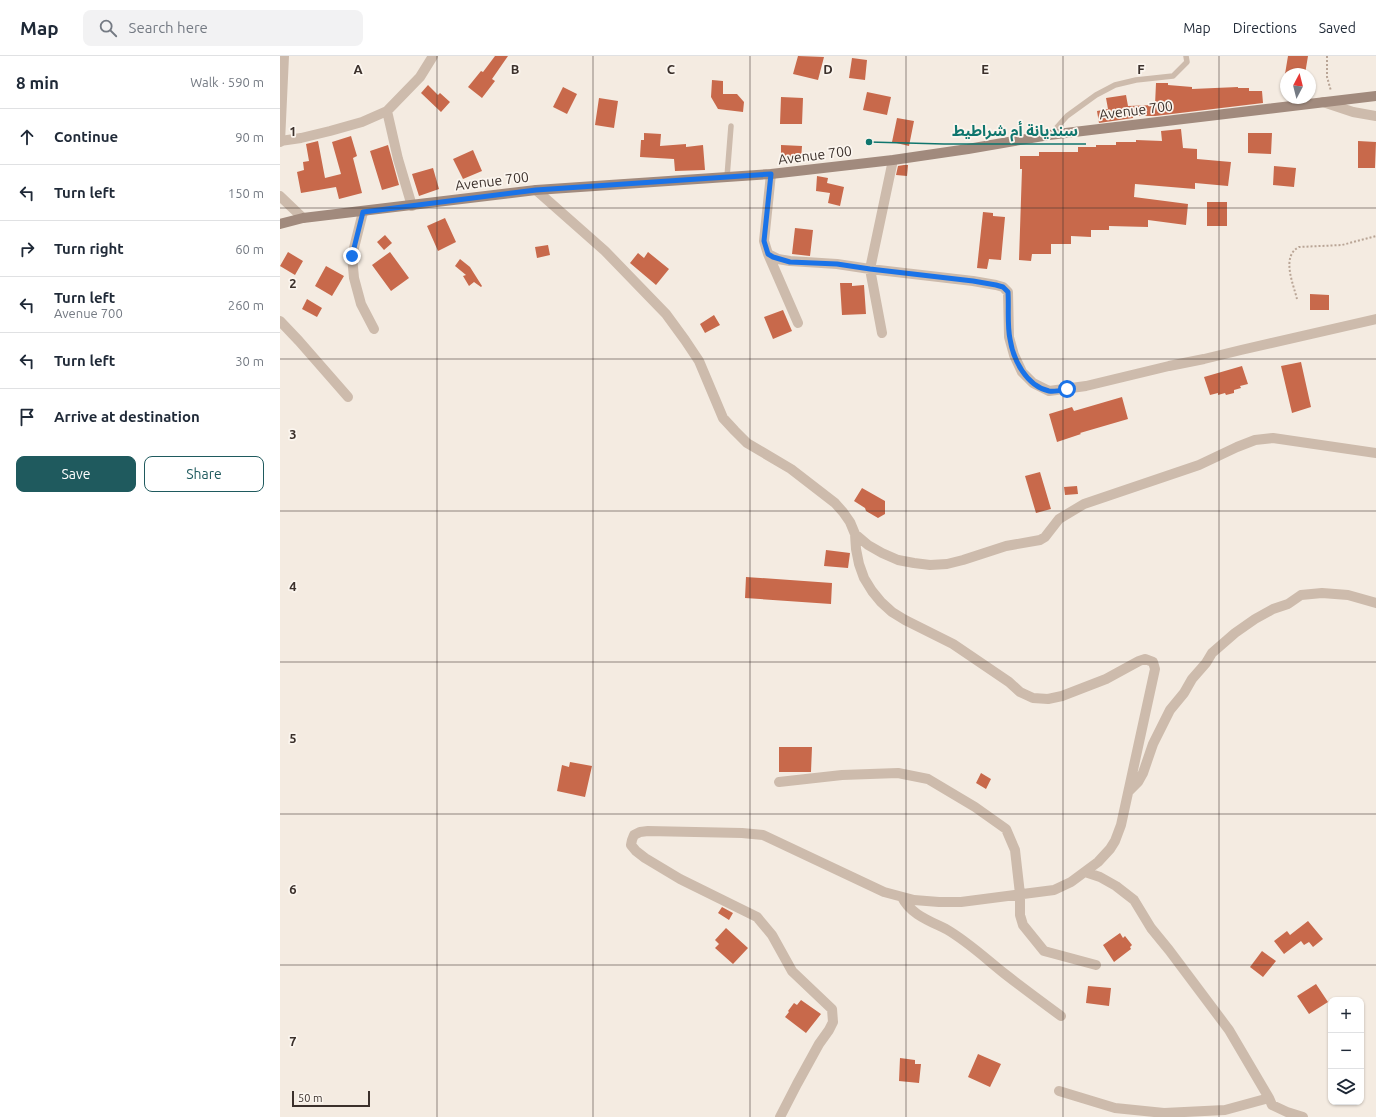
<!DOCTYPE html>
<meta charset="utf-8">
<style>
body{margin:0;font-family:Ubuntu,"Noto Sans Arabic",sans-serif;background:#f2f2f3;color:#1f2937}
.controls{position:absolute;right:12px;bottom:12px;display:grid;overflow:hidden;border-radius:8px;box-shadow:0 1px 3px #0004}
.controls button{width:36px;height:36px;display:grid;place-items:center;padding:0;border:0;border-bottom:1px solid #e0e1e3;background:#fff;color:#1f2937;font:20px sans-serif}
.compass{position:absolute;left:1000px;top:12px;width:36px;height:36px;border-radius:50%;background:#fff;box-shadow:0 1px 3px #0004;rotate:7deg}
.scale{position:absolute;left:12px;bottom:10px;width:78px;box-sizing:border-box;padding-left:4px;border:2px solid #3b302b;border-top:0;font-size:11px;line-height:14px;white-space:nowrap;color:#3b302b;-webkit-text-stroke:3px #fbf5ee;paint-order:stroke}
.stop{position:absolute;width:12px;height:12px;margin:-9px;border:3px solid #1a73e8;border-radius:50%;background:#fff}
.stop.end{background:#1a73e8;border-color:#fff;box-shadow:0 1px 4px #0008}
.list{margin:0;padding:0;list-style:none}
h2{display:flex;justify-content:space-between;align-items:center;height:52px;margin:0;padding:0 16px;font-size:17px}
h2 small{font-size:13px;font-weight:400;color:#747a83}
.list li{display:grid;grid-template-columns:26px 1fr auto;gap:12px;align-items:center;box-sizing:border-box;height:56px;padding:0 16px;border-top:1px solid #e0e1e3}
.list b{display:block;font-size:15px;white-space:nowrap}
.list p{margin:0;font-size:13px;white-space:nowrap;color:#747a83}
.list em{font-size:13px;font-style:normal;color:#747a83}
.actions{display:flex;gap:8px;padding:12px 16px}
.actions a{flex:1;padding:9px 0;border:1px solid #1f5a5e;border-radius:8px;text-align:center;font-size:14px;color:#1f5a5e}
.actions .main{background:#1f5a5e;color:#fff}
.icon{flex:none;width:22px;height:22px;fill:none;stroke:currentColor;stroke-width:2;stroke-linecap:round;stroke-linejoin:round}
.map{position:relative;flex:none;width:1096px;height:1061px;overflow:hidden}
header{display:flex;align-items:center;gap:24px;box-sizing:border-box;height:56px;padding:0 20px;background:#fff;border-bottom:1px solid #e0e1e3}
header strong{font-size:19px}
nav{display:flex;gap:22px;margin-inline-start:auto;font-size:14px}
.search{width:280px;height:36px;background:#f2f2f3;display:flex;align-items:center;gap:10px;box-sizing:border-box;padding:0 14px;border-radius:8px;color:#747a83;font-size:15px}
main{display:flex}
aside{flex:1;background:#fff}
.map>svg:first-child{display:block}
.building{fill:#c8694b}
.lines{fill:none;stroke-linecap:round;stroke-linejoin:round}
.path{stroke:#b9a596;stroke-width:2;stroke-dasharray:2 2;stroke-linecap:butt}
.service{stroke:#cdbbac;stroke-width:5.5}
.minor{stroke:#cdbbac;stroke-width:10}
.tertiary{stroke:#cdbbac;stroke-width:10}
.secondary{stroke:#a18a7d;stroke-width:10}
.route{stroke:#1a73e8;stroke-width:5}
.grid{fill:none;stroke:#3b302b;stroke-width:1;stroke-opacity:0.55}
.labels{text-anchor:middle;stroke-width:3.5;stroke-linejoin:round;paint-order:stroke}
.street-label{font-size:14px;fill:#3b302b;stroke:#fbf5ee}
.grid-label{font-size:13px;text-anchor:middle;font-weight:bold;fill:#3b302b;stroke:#fbf5ee;stroke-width:3.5;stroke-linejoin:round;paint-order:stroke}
.leader{fill:none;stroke:#0f766e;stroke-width:1.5}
.callout-dot{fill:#0f766e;stroke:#fbf5ee;stroke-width:1.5}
.callout-label{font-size:15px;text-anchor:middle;font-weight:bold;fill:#0f766e;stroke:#fbf5ee;stroke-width:3.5;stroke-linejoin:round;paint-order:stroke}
</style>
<header>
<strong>Map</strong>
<div class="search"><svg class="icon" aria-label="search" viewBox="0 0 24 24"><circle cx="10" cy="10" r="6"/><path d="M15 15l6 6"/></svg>Search here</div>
<nav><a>Map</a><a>Directions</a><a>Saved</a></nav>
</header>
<main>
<aside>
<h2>8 min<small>Walk · 590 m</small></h2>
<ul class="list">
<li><svg class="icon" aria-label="ahead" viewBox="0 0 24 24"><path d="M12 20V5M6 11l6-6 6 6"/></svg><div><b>Continue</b></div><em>90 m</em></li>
<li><svg class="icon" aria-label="left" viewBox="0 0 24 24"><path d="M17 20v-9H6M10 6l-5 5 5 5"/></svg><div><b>Turn left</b></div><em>150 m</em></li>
<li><svg class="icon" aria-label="right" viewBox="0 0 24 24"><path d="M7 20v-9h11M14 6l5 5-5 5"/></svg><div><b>Turn right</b></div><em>60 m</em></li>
<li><svg class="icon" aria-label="left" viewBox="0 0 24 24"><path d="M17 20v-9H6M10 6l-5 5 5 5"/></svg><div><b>Turn left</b><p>Avenue 700</p></div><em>260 m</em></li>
<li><svg class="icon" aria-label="left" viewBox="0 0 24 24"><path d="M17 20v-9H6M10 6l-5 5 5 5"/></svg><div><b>Turn left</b></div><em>30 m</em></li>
<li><svg class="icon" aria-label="arrive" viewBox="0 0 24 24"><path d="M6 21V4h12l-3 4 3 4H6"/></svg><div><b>Arrive at destination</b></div></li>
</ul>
<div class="actions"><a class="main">Save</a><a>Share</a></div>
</aside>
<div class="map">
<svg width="1096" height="1061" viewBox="0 0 1096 1061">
<rect width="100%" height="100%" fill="#f4ebe1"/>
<path class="building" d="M215,0h13l-16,23 3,2 -13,17 -14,-11 13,-16 2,1z
M518,0l26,1 -6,23 -25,-6z
M1008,0h20l-3,18h-20z
M572,2l15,2 -2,20 -16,-2z
M432,24l11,1v13h14l7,8 -1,10 -25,-3 -7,-12z
M876,27h12v2l24,2v2l46,-2v1h11v3h13l1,12 -108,13h-22v2l-34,5 -2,-12 11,-2 -2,-11 20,-3 2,11 27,-1z
M148,29l10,10 2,-2 10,9 -9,10 -20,-19z
M283,31l14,7 -10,20 -14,-7z
M587,36l24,5 -4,18 -24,-5z
M501,41l22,1 -1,26h-22z
M319,42l19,3 -4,27 -19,-3z
M617,62l17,3 -5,25 -17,-4z
M901,73l2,19 14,1v10l34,3 -3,24 -33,-3v6l-60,-5 -1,13 54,7 -2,21 -38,-5v7l-39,-1v4h-18v7l-20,-1v8h-20v10h-19l-1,7 -12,-1 3,-91h-2v-13h19v-4h39v-5h18v-2h20v-3h20v-2l26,1 -1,-10z
M364,77l17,1 -1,12 26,-2v3l17,-2 2,25 -30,1 -1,-12 -34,-2 1,-17h3z
M968,77h24l-1,21 -23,-1z
M71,80l6,20 -4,2 9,35 -23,6 -3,-12 -35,6 -4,-21 7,-2 -1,-8 6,-1 -3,-17 12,-3 7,37 16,-4 -9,-32z
M1078,85l18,1 -1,26h-17z
M108,89l11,40 -17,5 -12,-39z
M501,89l21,1 -1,14 -20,-1z
M193,94l9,21 -19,8 -10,-20z
M624,109h4l-1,11 -11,-1 2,-9z
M994,110l22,2 -2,19 -21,-2z
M153,112l6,21 -20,7 -7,-22z
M537,120l11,2 -1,5 17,4 -4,19 -12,-3 2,-10 -14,-2z
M927,146h20v24h-20z
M703,156l10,1v3l12,1 -4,43 -12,-1 -2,10 -10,-1z
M165,162l11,24 -18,9 -11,-25z
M515,172l18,2 -3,26 -18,-2z
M105,179l7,8 -8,7 -7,-8z
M268,189l2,10 -13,3 -2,-11z
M8,196l15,9 -8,14 -15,-9z
M110,196l19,26 -18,13 -19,-26z
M368,196l21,17 -13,16 -26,-22 8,-10 6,5z
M180,203l10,8 12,19 -1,1 -7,-5 -5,4 -6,-10 3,-1 -11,-9z
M46,210l18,10 -12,20 -17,-10z
M560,227h12v3l12,-1 2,29 -24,1z
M1030,238l19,1v15h-19z
M27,243l15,9 -5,9 -15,-8z
M503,254l9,21 -19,8 -9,-22z
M434,259l6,10 -15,8 -5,-9z
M1021,306l10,45 -19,6 -11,-47z
M962,310l6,18 -8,2 1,2 -7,2v3l-8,2 -1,-2 -7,2v-2l-8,2 -6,-18z
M842,341l6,22 -48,14 1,1 -24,8 -8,-28 23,-7 2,4z
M760,416l11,37 -15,4 -11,-37z
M797,430l1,8 -13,1 -1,-8z
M582,432l23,13v13l-7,4 -12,-7 -1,-3 -11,-7z
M546,494l24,3 -2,15 -24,-2z
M466,521l86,6 -1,21 -86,-6z
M499,691h33l-1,25h-32z
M290,706l22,4 -7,31 -28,-6 5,-26 7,2z
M701,717l10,6 -5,10 -10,-6z
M442,851l11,6 -4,7 -11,-7z
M1028,865l15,18 -10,8 -4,-5 -5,3 -3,-4 -17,13 -10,-13 13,-10 3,4z
M446,872l22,20 -15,16 -18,-16 4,-4 -4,-4z
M840,877l3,5 2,-2 7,9 -2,2 1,2 -17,13 -11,-17z
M982,895l14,10 -13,16 -13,-10z
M1036,928l12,18 -19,12 -12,-18z
M808,930l23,2 -2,18 -23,-3z
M521,944l20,14 -15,19 -21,-16 4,-5 -1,-1 6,-8 3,2z
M698,998l23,10 -11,23 -22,-10z
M620,1002l15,2v4h6l-2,19 -20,-2z"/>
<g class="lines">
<path class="path" d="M1047,0v21l4,14
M1017,243c-4,-16 -16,-43 2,-52l43,-2 34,-9"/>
<path class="service" d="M770,79l17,-19 29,-21 19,-10 21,-5 37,-4 14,-14 -1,-6
M447,121l4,-51"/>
<path class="minor" d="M1043,46l30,10 23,4
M107,55l11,48 14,47
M0,85l21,-3 29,-7 32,-9 25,-11 33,-34 13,-21
M491,118l-7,67 4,13 10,5 12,2 47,3 33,5 103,12 23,4 7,2 5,5 1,45 5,18 8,17 11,11 16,8 37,-5 83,-20 35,-7 37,-9 135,-31
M256,134l69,61 61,63 19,26 14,21 24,57 12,13 12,12 44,26 44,34 8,9 7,10 5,12 1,15 3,15 5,14 8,13 9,11 11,10 13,8 48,24 56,38 11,10 13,6 15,1 14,-3 44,-17 33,-18 6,-2 8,3 2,7 -34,156 -6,16 -5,8 -12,13 -27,20 -17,8 -93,12h-22l-25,-2 -30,-8 -121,-57 -21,-2 -94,-2 -8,1 -6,3 -2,5 -1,5 5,6 9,7 35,21 77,38 15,18 20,36 40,38 1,13 -4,8 -10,14 -22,40 -17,33
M83,156l-11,44 2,22 7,26 13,25
M488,198l30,69
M0,265l19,20 49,56
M602,277l-12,-64 23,-109
M575,478l13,11 14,8 16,7 16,3 16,2 17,-1 16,-4 43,-14 34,-6 5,-3 14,-18 25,-15 115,-39 38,-18 18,-7 18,-2 103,15
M499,726l63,-7 56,-2 30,6 47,28 31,22 9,21 5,44v21l3,10 21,26 52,14
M849,735l9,-9 5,-9 10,-29 17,-34 14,-17 8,-14 14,-16 6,-10 23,-20 20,-14 18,-10 15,-5 13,-9 21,-2 26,2 28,8
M805,816l15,5 16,9 18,14 17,28 18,22 60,80 40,68 3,7 15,7 16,5
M622,841c8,17 28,24 44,32 21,12 39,29 59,45 18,14 37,28 56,42
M779,1035l56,17 49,5 61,-3 44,-12"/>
<path class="tertiary" d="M0,86l4,-86
M0,140l23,22"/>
<path class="secondary" d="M0,168l23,-6 233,-28 235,-16 122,-14 75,-11 81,-14 327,-39"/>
</g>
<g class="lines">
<path class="route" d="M72,200l11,-44 173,-22 235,-16 -7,67 4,13 5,3 17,5 47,2 33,5 103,12 23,4 7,2 5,5c1,16 -1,32 2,47 3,20 16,47 39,52 6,1 13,-1 18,-2"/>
</g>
<path class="grid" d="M157,0v1061M313,0v1061M470,0v1061M626,0v1061M783,0v1061M939,0v1061M0,152h1096M0,303h1096M0,455h1096M0,606h1096M0,758h1096M0,909h1096"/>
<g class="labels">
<g class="street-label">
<text transform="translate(856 54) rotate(-7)" y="5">Avenue 700</text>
<text transform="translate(535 99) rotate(-7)" y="5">Avenue 700</text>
<text transform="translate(212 125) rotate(-7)" y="5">Avenue 700</text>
</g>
</g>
<g class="grid-label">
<text x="78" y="18">A</text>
<text x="235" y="18">B</text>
<text x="391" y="18">C</text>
<text x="548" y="18">D</text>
<text x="705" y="18">E</text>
<text x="861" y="18">F</text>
<text x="13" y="80">1</text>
<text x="13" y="232">2</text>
<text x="13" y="383">3</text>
<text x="13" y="535">4</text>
<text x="13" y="687">5</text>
<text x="13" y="838">6</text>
<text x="13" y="990">7</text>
</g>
<path class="leader" d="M589 86L664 88H806"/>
<circle class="callout-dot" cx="589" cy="86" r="4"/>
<g class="callout-label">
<text x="735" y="80">سنديانة أم شراطيط</text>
</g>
</svg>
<div class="controls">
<button>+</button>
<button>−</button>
<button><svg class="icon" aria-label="layers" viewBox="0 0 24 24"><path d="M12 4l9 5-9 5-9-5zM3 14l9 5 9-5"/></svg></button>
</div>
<svg class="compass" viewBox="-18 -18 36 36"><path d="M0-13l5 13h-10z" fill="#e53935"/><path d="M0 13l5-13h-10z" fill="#747a83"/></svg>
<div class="scale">50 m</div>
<div class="stop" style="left:787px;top:333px"></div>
<div class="stop end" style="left:72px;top:200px"></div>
</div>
</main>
